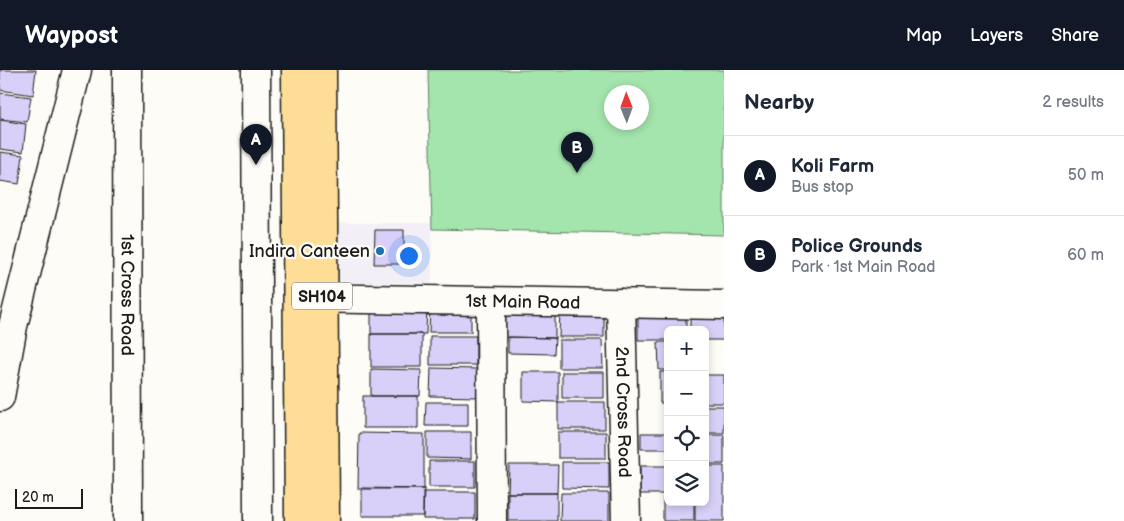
<!DOCTYPE html>
<meta charset="utf-8">
<style>
body{margin:0;font-family:"Balsamiq Sans",sans-serif;background:#f2f2f3;color:#1f2937}
.controls{position:absolute;right:15px;bottom:15px;display:grid;overflow:hidden;border-radius:8px;box-shadow:0 2px 8px #0003}
.controls button{width:45px;height:45px;display:grid;place-items:center;padding:0;border:0;border-bottom:1px solid #e0e1e3;background:#fff;color:#1f2937;font:25px sans-serif}
.compass{position:absolute;left:604px;top:15px;width:45px;height:45px;border-radius:50%;background:#fff;box-shadow:0 2px 8px #0003;rotate:359deg}
.scale{position:absolute;left:15px;bottom:12px;width:68px;box-sizing:border-box;padding-left:5px;border:2px solid #1c1c1c;border-top:0;font-size:14px;line-height:18px;white-space:nowrap;color:#1c1c1c;-webkit-text-stroke:4px #fdfcf7;paint-order:stroke}
.you{position:absolute;left:408px;top:185px;width:18px;height:18px;margin:-12px;border:4px solid #fff;border-radius:50%;background:#1a73e8;box-shadow:0 0 0 8px #1a73e833}
.badge{display:grid;place-items:center;width:32px;height:32px;border-radius:50%;background:#111827;color:#fff;font-size:16px;font-weight:700}
.pin{position:absolute;translate:-50% -41px;filter:drop-shadow(0 1px 2px #0008)}
.pin::after{content:'';position:absolute;top:26px;width:18px;height:15px;background:inherit;clip-path:polygon(0 0,100% 0,50% 100%)}
.list{margin:0;padding:0;list-style:none}
h2{display:flex;justify-content:space-between;align-items:center;height:65px;margin:0;padding:0 20px;font-size:21px}
h2 small{font-size:16px;font-weight:400;color:#747a83}
.list li{display:grid;grid-template-columns:32px 1fr auto;gap:15px;align-items:center;box-sizing:border-box;height:80px;padding:0 20px;border-top:1px solid #e0e1e3}
.list b{display:block;font-size:19px;white-space:nowrap}
.list p{margin:0;font-size:16px;white-space:nowrap;color:#747a83}
.list em{font-size:16px;font-style:normal;color:#747a83}
.icon{flex:none;width:28px;height:28px;fill:none;stroke:currentColor;stroke-width:2;stroke-linecap:round;stroke-linejoin:round}
.map{position:relative;flex:none;width:724px;height:451px;overflow:hidden}
header{display:flex;align-items:center;gap:30px;box-sizing:border-box;height:70px;padding:0 25px;background:#111827;color:#fff}
header strong{font-size:24px}
nav{display:flex;gap:28px;margin-inline-start:auto;font-size:18px}
main{display:flex}
aside{flex:1;background:#fff}
.map>svg:first-child{display:block}
.built{fill:#f2eff7}
.green{fill:#a4e4ad;stroke:#608064;fill-rule:evenodd}
.building{fill:#d8d0f8;stroke:#1c1c1c}
.lines{fill:none;stroke-linecap:round;stroke-linejoin:round}
.minor-casing{stroke:#1c1c1c;stroke-width:31}
.major-casing{stroke:#1c1c1c;stroke-width:31}
.minor{stroke:#fdfcf7;stroke-width:28}
.major{stroke:#fedd96;stroke-width:28}
.poi-dot{fill:#1f6fb2;stroke:#fdfcf7;stroke-width:2}
.labels{text-anchor:middle;stroke-width:4.5;stroke-linejoin:round;paint-order:stroke}
.shield{fill:#fdfcf7;stroke:#605f5e;stroke-width:1}
.shield-label{font-size:16px;font-weight:bold;fill:#1c1c1c}
.poi-label{font-size:18px;fill:#1c1c1c;stroke:#fdfcf7;text-anchor:end}
.street-label{font-size:18px;fill:#1c1c1c;stroke:#fdfcf7}
</style>
<header>
<strong>Waypost</strong>
<nav><a>Map</a><a>Layers</a><a>Share</a></nav>
</header>
<main>
<div class="map">
<svg width="724" height="451" viewBox="0 0 724 451">
<rect width="100%" height="100%" fill="#fdfcf7"/>
<filter id="ink" filterUnits="userSpaceOnUse"><feTurbulence type="fractalNoise" baseFrequency=".02" numOctaves="2"/><feDisplacementMap in="SourceGraphic" scale="10" xChannelSelector="R" yChannelSelector="G"/><feConvolveMatrix kernelMatrix="1 2 1 2 8 2 1 2 1" color-interpolation-filters="sRGB"/></filter>
<g filter="url(#ink)">
<path class="built" d="M336,153h96v60h-96z"/>
<path class="green" d="M428,0h296v165l-292,-6zM612,22h30v30h-30z"/>
<path class="building" d="M0,0h36l-3,25 -33,-5z
M0,23l31,4 -4,25 -27,-3z
M0,50l26,4 -3,28 -23,-3z
M0,82l23,3 -4,29 -19,-3z
M375,160h29v34h-30z
M371,235h56l-1,29h-55z
M430,238h41v24h-42z
M504,238h51v30l-51,-1z
M560,239l44,1v27h-45z
M686,239v21h-18v10h-30v-30z
M690,239h34v31h-19v-10h-15z
M371,264h51v33h-51z
M430,266h46v29h-46z
M508,267l47,1 -1,16 -46,-1z
M559,270h43l1,28h-44z
M658,272h10v28h-9z
M431,298l47,1v28l-48,-1z
M371,299l50,1 -1,26h-49z
M523,302h35v30l-35,-1z
M562,302h42v26h-42z
M660,302h8v31h-8z
M705,305h19v28h-19z
M363,326h55v32h-55z
M426,332h42v24h-43z
M558,332h47v27h-47z
M705,336h19v27h-19z
M427,362h44v27l-44,-1z
M558,362h48v26h-48z
M359,363l65,1v55h-66z
M641,363h27v16h-27z
M705,365h19v29h-19z
M429,391h46v26h-46z
M562,392h47v27l-47,-1z
M509,395h49l-1,28h-49z
M640,396h28v28h-28z
M705,396h19v55h-29v-19h10z
M362,418l62,1 -1,27h-61z
M423,422h52v27h-52z
M508,423h49v28h-49z
M561,423h48v28h-49z
M663,427h5v5h26v19h-31z"/>
<g class="lines">
<g class="minor-casing">
<g id="minor">
<path id="s1" d="M127,0l1,451"/>
<path d="M256,0l2,451"/>
<path id="s2" d="M301,228l423,7"/>
<path d="M491,232l1,219"/>
<path id="s3" d="M621,233l5,218"/>
<path d="M0,327l13,-71 64,-256"/>
</g>
</g>
<g class="major-casing">
<path id="major" d="M296,0l3,451
M322,0l3,451"/>
</g>
<use href="#minor" class="minor"/>
<use href="#major" class="major"/>
</g>
</g>
<circle class="poi-dot" cx="380" cy="181" r="5"/>
<g class="labels">
<rect class="shield" x="292" y="212.5" width="60" height="27" rx="4"/>
<g class="shield-label">
<text x="322" y="232">SH104</text>
</g>
<g class="poi-label">
<text x="370" y="187">Indira Canteen</text>
</g>
<g class="street-label">
<text dy="6" stroke="none"><textPath href="#s1" startOffset="225">1st Cross Road</textPath></text>
<text dy="6" stroke="none"><textPath href="#s2" startOffset="222">1st Main Road</textPath></text>
<text dy="6" stroke="none"><textPath href="#s3" startOffset="109">2nd Cross Road</textPath></text>
</g>
</g>
</svg>
<div class="controls">
<button>+</button>
<button>−</button>
<button><svg class="icon" aria-label="locate" viewBox="0 0 24 24"><circle cx="12" cy="12" r="6"/><path d="M12 2v4M12 18v4M2 12h4M18 12h4"/></svg></button>
<button><svg class="icon" aria-label="layers" viewBox="0 0 24 24"><path d="M12 4l9 5-9 5-9-5zM3 14l9 5 9-5"/></svg></button>
</div>
<svg class="compass" viewBox="-18 -18 36 36"><path d="M0-13l5 13h-10z" fill="#e53935"/><path d="M0 13l5-13h-10z" fill="#747a83"/></svg>
<div class="scale">20 m</div>
<div class="you"></div>
<div class="pin badge" style="left:256px;top:95px">A</div>
<div class="pin badge" style="left:577px;top:103px">B</div>
</div>
<aside>
<h2>Nearby<small>2 results</small></h2>
<ul class="list">
<li><span class="badge">A</span><div><b>Koli Farm</b><p>Bus stop</p></div><em>50 m</em></li>
<li><span class="badge">B</span><div><b>Police Grounds</b><p>Park · 1st Main Road</p></div><em>60 m</em></li>
</ul>
</aside>
</main>
